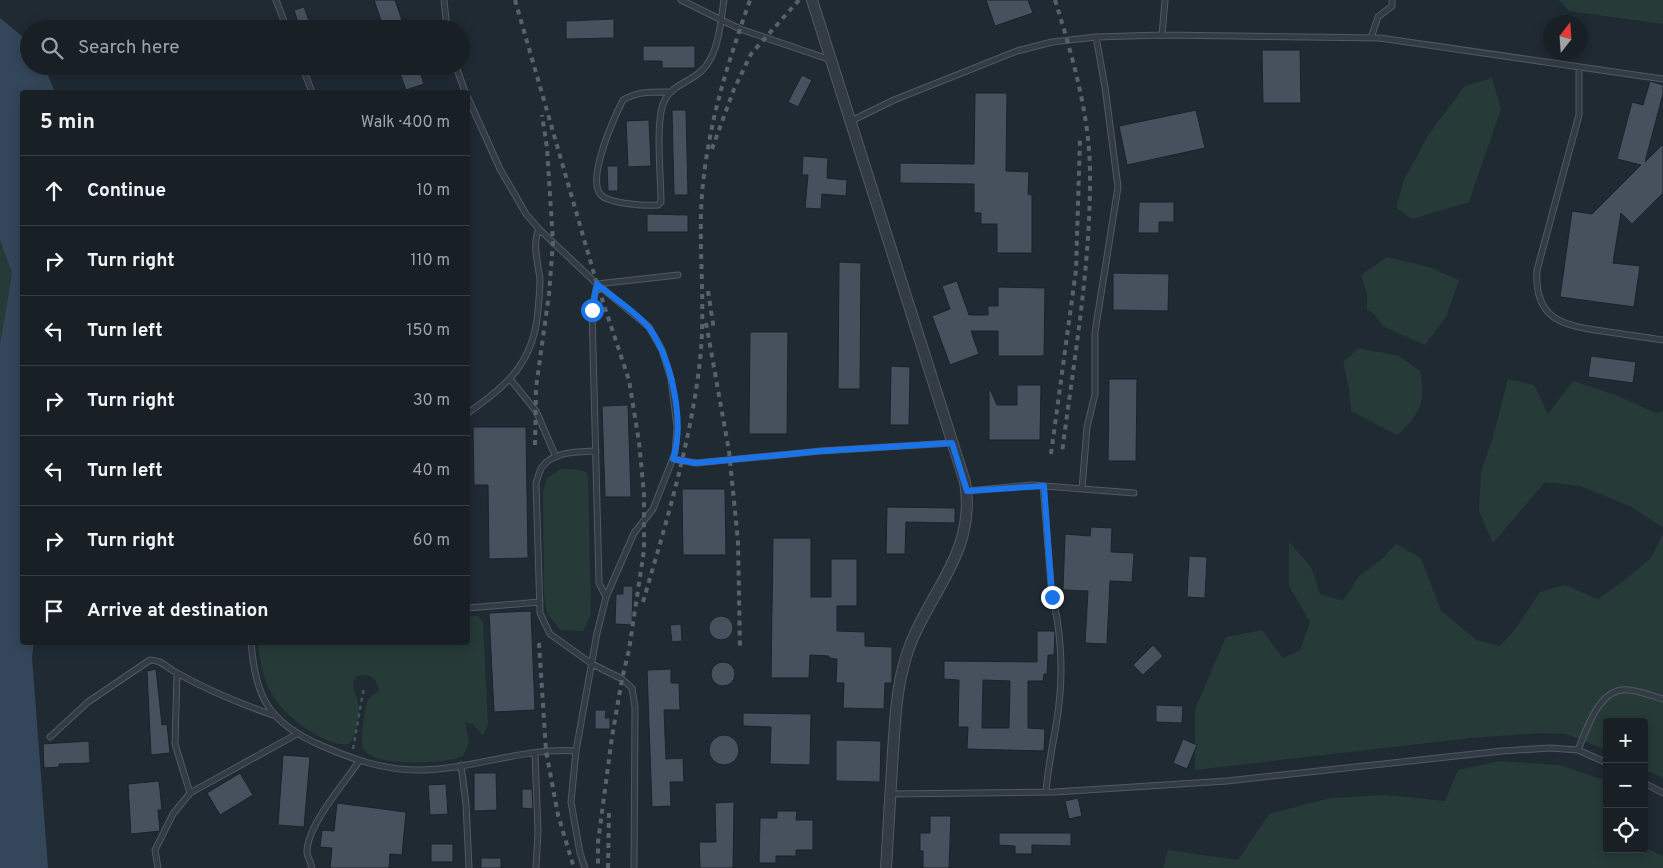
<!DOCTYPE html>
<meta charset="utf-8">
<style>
body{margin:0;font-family:Overpass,sans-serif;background:#21282e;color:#f1f3f6}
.controls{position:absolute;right:15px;bottom:15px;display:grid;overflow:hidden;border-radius:5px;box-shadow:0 2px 12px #0003}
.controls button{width:45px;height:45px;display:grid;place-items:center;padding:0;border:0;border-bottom:1px solid #363e43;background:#182026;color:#f1f3f6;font:25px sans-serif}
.compass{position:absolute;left:1543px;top:15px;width:45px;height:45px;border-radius:50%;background:#182026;box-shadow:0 2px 12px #0003;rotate:17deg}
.stop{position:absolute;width:15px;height:15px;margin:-11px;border:4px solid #1a73e8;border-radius:50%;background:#fff}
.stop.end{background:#1a73e8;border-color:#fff;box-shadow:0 1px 5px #0008}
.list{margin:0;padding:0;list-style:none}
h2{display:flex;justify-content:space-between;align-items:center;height:65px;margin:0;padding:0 20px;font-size:21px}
h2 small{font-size:16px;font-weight:400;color:#9fa3a7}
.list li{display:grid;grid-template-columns:32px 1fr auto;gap:15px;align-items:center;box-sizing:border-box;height:70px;padding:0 20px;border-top:1px solid #363e43}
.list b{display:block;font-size:19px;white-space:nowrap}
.list em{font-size:16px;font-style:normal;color:#9fa3a7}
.icon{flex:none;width:28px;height:28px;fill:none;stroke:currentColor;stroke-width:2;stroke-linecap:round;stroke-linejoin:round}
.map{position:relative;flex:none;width:1663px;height:868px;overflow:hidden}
.search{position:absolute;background:#182026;box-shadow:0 2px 12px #0003;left:20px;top:20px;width:450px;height:55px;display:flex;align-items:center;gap:12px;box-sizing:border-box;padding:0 18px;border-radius:28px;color:#9fa3a7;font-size:19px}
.panel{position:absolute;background:#182026;box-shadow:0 2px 12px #0003;left:20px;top:90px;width:450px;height:555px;border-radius:5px}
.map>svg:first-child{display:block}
.green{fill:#263a38}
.water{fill:#34465a}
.building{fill:#46515d;stroke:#1b222b;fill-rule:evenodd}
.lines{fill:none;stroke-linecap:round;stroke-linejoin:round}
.service-casing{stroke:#515963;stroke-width:7}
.minor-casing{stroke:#515963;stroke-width:12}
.path{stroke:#435556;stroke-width:2.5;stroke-dasharray:4 4;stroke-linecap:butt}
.service{stroke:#333b44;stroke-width:5}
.minor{stroke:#333b44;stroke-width:10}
.rail{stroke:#57626d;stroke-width:4;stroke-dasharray:5 5;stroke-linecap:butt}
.route{stroke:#1a73e8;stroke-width:6}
</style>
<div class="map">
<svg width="1663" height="868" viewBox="0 0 1663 868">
<rect width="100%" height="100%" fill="#202a33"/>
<path class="green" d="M1559,0h104v24l-94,-13z
M1492,78l9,31 -32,93 -57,17 -16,-11 8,-28 25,-46 36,-48z
M0,240l12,33 -12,71z
M1387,257l42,10 30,13 -13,37 -21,28 -41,-18 -12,-15 -5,-2v-16l-6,-19z
M1359,348l40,8 21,15c6,32 1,42 -23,64l-46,-24 -2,-23 -6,-26z
M1508,379l26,6 14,29 25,-33 45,15 38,17 7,-2v117l-33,-22 -50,-20 -35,-4 -52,61 -14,-32 2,-40 12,-34z
M560,469h15l11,3 2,5 3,137 -8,17 -23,-1 -13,-17 -3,-19 -1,-102 4,-14z
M1663,534v244l-19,-9v-47h-37v28l-41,-16 -26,-1 -70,5 -275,32v-61l31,-72 36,-7 21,28 17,-8 10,-28 -21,-36v-44l22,25 9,27 23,7 17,-26 21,-15 15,-16 25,14 20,53 36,29 23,6 17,-19 23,-35 25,-7 33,14 28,-20 25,-21z
M468,616h10l5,6 5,102 -5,12 -9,-11 -9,-3 4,20 -6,14c-17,8 -89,12 -100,-7 -3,-6 1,-42 5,-49 2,-4 8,-6 11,-10 -3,-13 -9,-17 -22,-14 -8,11 -1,15 1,26 3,11 -2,34 -9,42 -13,2 -25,-5 -36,-11 -38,-24 -51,-46 -55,-90l210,-1z
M1499,761l61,4 47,16v68h37v-2l19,9v12h-500l5,-18 70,10 31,-46 61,-16 56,-3 59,6 13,-31z"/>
<path class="water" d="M0,18l29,24v24h15l11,26h-33v550l12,1 -2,14 16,211h-48v-524l12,-71 -12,-33z"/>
<path class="building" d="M374,0h21l10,29h-21z
M986,0h42l5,13 -38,13z
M304,7l7,19 -11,3 -6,-19z
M614,19v19l-48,1v-18z
M643,46h52v22h-33v-7h-19z
M1262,50h38l1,53h-38z
M397,66h21l6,18 -18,6z
M802,75l10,5 -14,27 -10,-5z
M1650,81l13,4v9l-18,68 18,-18v49l-31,31 -11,-11 -8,50 27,3 -6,41 -74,-10 12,-86 20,3 49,-49 -24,-6 15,-57 11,3z
M975,93h32l-1,78 23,1 -1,22 4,1v58h-35v-29h-16v-11h-7v-29l-74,-1v-20l74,1z
M672,110h14l2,85h-14z
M1196,110l9,38 -78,17 -8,-39z
M649,120l2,46 -23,1 -2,-46z
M803,156l25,2 -1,20 20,2 -1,16 -24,-2 -1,15 -16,-1 3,-33h-6z
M607,166h11v25h-10z
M1139,202h35v20h-15v11h-21z
M647,214l41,1v17h-41z
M839,262l22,1 -1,126h-22z
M1113,273l56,1 -1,37 -55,-1z
M957,281l12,34h19v-9h10v-19l47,1 -1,68h-46v-25h-27l8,23 -29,11 -18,-49 18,-7 -8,-23z
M750,332h38l-1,102h-38z
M1591,356l45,6 -3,21 -45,-6z
M891,366l19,1 -1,58h-19z
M1109,379h28l-1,82h-28z
M1017,385h24l-1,55h-51v-53l8,18h20z
M628,405l3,92h-26l-3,-91z
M473,427h53l2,131 -39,1 -1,-74h-14z
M682,489h43l1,66h-43z
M887,507l68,1v15l-49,-1 -1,32h-19z
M1091,527l21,1 -1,24 23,1 -2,29 -22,-1 -3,63 -22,-1 3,-52 -25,-1 2,-56 25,2z
M773,538h38v59h20v-38h26v47h-20v25l28,1v14l27,1v36h-7l-1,26 -41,-1 1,-25h-8l1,-24 -8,-1v-2l-19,-1 -1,23h-38z
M1189,556l18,1 -2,41 -18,-1z
M623,586h10l-1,39 -17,-1 1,-30h7z
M531,611l4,99 -41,2 -5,-99z
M709 628a12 12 0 1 1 24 0a12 12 0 1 1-24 0Z
M681,624l1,17 -10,1 -2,-17z
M1037,631h17l1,3 -1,21h-6l-1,19h-3l-1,7h-15v47l17,1 -1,22 -77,-2 1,-22h-10l1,-47 -15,-1v-18l93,1zM983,680l27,1 -1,47h-27z
M1153,645l10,11 -20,19 -10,-10z
M711 674a12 12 0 1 1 24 0a12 12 0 1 1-24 0Z
M156,669l6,56 5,-1 3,29 -19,2 -4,-84z
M671,669v14h8l1,27h-16l2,49 17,-1 1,24h-14l1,24 -19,1 -5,-137z
M1156,705l27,1 -1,17 -26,-1z
M595,710h11l-1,8h5v11h-15z
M743,713l68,1 -1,51 -40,-1 1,-37 -28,-1z
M709 750a15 15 0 1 1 30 0a15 15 0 1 1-30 0Z
M1183,739l14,6 -10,24 -14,-6z
M836,740l45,1 -1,41 -44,-1z
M89,741l1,22 -31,1v3l-15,1 -1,-24z
M283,755l27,2 -6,70 -26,-2z
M240,773l13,22 -33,20 -13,-22z
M474,773h22l1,37 -23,1z
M159,781l3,29h-4l2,21 -29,3 -3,-50z
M446,784l2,30 -18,1 -2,-30z
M522,789h10l1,20 -11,-1z
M1078,798l4,18 -13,3 -4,-18z
M734,802l-1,66h-33l-1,-26h17l-1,-39z
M337,803l69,9 -4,43 -12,-1 -1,14h-59l2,-20 -12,-1 2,-17 12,1z
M777,811h20l-1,9h17v30h-17v6h-20v7h-17l1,-45h17z
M930,816h21l-2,52h-26v-17h-3v-18h10z
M999,833h72v13l-39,-1v9h-17v-8l-16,-1z
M431,844h22v18h-22z
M481,858h20v10h-20z"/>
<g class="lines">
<g class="service-casing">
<path id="service" d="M276,0l11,29
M444,0l3,29
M681,0l59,29 91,31
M1162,35l3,-35
M1371,38l7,-21 14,-11v-6
M302,66l10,26
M456,66l9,26
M1579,67v48l-42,155c-3,49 24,55 65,61 20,3 41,6 61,9
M671,92c-18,0 -33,-1 -48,8 -9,18 -37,79 -22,95 9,9 45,11 57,10l3,-3c0,-24 -6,-81 3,-100 6,-14 19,-18 31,-26 24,-15 25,-51 29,-76
M468,98l32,71 26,45 13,15 58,55 52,43 13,23 9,29 6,48 -2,26 -22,56 -19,24 -28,64 -9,36 -21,118 -5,51 9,51 5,15
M851,121l43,-21 123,-49 35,-9 44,-5 66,-2 218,3 283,41
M510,379l26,32 20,46
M468,413c40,-29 66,-50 70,-103 1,-11 2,-21 2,-31 -2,-16 -8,-35 -1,-50
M596,451c-17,1 -43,0 -54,16 -3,4 -4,11 -6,16l4,130 10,21 42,30 30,15 10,9 3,19 -1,161
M673,459l23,4 125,-12 131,-8
M1043,486l9,111c9,29 11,76 7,107 -3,29 -11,58 -13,88
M1082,489l5,-62 8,-33v-62l23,-145 -13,-100 -9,-50
M967,491l65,-6 102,8
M606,597l-7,-14 -7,-273 5,-26 81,-9
M468,608l72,-6
M251,642c5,56 17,80 69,103 32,14 63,25 98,25 54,0 105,-23 158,-19
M177,673l-2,71 15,49
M50,737l38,-35 62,-42c12,0 17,8 27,13 30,17 64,31 96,42
M1578,750c9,-21 21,-64 51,-60 11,1 23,6 34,9
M535,753l3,78 -2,37
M461,765l5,39 3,64
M1644,783l19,10
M891,794l164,-2 172,-11 275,-30 48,-3 28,2 29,13
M158,868l-3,-18 18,-36 17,-21 107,-59
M312,868c-1,-5 -4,-10 -5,-15 -1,-27 37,-69 52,-92"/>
</g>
<g class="minor-casing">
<path id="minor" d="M812,0l153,482c13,77 -46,117 -62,186 -7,27 -8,56 -10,83 -2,39 -5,78 -7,117"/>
</g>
<path class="path" d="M353,749l11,-62"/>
<use href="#service" class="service"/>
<use href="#minor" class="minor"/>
<path class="rail" d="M515,0l82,284 32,96 10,62 5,52v56l-15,100 -7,29 -10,58 -14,105v26
M1055,0c17,55 34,112 35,170 1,95 -16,189 -28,283
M712,149l22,-60 17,-35 48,-54
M708,291l6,39
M706,323l23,128 9,90 2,108
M535,445l1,-57 13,-94 4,-52 -6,-94 -5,-33
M1051,454l25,-184 4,-131
M643,602c23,-79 48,-160 57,-242 6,-55 -2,-111 2,-166 6,-71 25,-128 48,-194
M539,643l7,108 12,64 16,53
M608,868l1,-57"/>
</g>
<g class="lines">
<path class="route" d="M592,310l5,-26c15,13 42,30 53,45 22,32 35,93 23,130l23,4 125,-12 131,-8 15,48 77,-5 8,111"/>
</g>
</svg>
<div class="controls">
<button>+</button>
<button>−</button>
<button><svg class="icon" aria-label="locate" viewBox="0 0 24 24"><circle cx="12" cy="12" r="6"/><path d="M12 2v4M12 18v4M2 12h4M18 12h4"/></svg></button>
</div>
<svg class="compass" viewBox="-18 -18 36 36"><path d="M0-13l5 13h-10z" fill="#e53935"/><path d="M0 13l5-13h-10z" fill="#9fa3a7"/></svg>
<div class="stop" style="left:592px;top:310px"></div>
<div class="stop end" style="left:1052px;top:597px"></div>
<div class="search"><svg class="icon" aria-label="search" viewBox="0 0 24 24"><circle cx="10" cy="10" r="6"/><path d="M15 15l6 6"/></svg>Search here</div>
<section class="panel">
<h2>5 min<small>Walk · 400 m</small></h2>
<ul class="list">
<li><svg class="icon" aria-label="ahead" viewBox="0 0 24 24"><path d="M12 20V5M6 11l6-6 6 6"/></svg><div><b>Continue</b></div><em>10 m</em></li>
<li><svg class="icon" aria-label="right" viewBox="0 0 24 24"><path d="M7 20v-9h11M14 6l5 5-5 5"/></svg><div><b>Turn right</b></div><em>110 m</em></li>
<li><svg class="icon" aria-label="left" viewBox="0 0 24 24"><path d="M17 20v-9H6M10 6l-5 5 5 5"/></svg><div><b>Turn left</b></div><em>150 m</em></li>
<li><svg class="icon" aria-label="right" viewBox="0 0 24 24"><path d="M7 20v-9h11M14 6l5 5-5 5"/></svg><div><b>Turn right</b></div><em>30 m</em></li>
<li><svg class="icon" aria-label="left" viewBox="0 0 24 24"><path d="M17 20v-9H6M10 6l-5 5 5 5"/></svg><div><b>Turn left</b></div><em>40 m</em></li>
<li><svg class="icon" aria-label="right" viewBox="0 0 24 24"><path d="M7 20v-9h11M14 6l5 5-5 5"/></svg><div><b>Turn right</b></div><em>60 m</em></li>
<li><svg class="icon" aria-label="arrive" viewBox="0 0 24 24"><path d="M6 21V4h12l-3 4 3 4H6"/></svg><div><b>Arrive at destination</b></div></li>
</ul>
</section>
</div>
